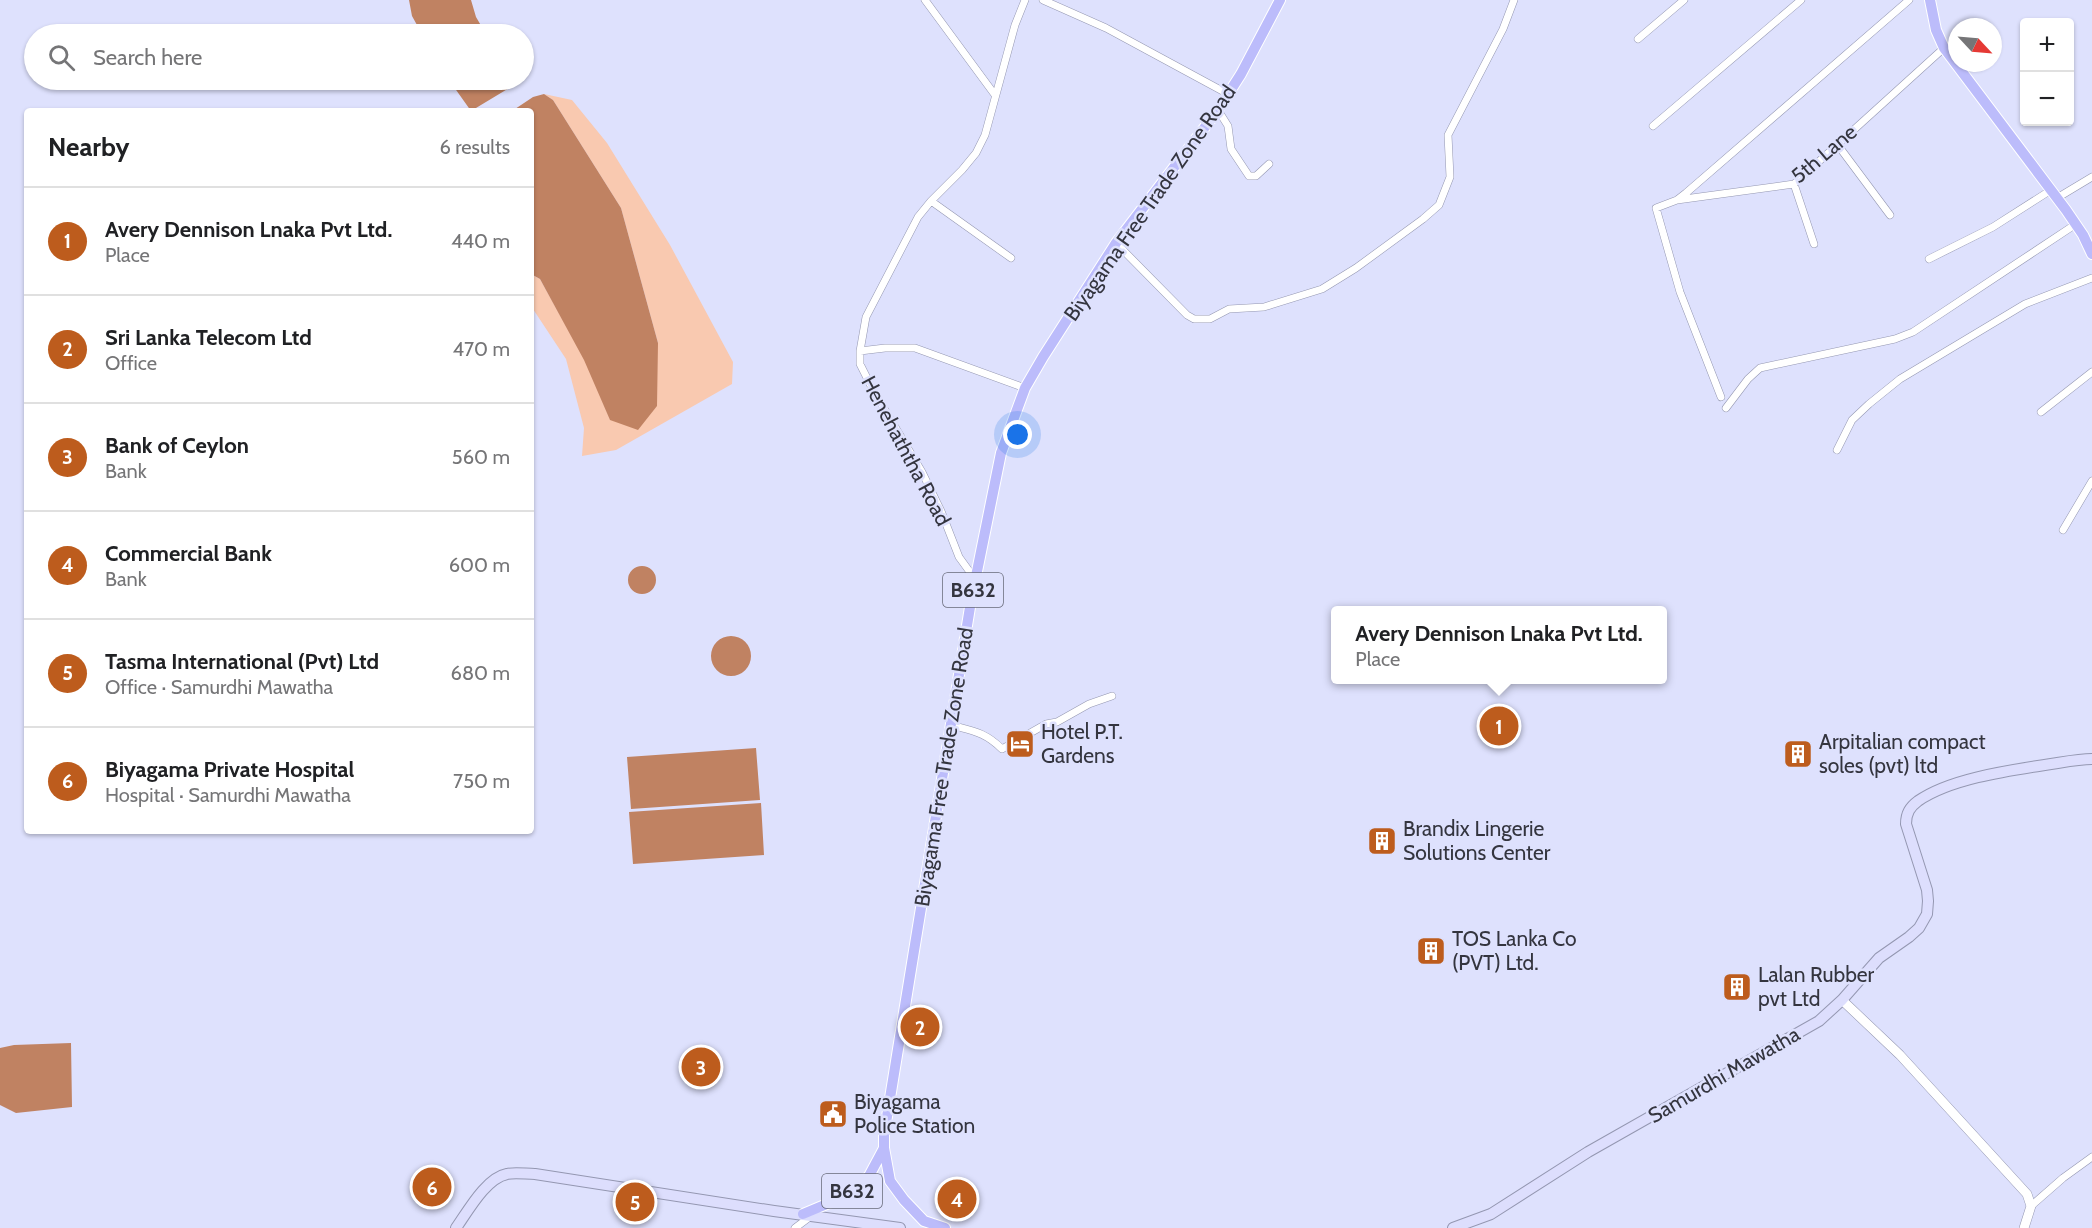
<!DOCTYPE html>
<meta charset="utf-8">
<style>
body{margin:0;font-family:Cabin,sans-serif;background:#f6f6f6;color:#202124}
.controls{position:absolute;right:18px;top:18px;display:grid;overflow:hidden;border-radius:6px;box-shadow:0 2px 4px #0004}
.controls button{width:54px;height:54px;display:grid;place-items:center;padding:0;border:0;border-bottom:2px solid #e0e0e0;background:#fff;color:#202124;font:30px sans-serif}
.compass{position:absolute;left:1948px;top:18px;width:54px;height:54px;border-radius:50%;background:#fff;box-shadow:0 2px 4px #0004;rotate:116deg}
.you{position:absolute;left:1018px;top:435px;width:21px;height:21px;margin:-15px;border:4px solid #fff;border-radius:50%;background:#1a73e8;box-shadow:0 0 0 9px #1a73e833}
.badge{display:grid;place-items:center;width:39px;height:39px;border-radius:50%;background:#bd5c1d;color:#fff;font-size:20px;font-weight:700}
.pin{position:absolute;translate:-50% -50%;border:3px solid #fff;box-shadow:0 2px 6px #0006}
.popup{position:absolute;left:1331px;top:606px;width:336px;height:78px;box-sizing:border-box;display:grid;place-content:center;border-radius:6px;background:#fff;filter:drop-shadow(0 2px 4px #0005);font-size:20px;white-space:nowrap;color:#757577}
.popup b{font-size:22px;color:#202124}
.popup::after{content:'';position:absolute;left:50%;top:100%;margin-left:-12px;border:12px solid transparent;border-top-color:#fff}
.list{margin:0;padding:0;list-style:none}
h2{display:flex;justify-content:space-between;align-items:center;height:78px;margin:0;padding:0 24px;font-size:26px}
h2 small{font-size:20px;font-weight:400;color:#757577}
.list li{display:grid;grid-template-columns:39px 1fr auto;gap:18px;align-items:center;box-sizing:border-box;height:108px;padding:0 24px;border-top:2px solid #e0e0e0}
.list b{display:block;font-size:22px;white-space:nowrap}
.list p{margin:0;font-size:20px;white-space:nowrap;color:#757577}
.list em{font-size:20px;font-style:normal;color:#757577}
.icon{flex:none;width:33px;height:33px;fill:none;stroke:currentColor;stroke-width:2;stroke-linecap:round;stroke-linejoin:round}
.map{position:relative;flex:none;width:2092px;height:1228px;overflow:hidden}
.search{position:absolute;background:#fff;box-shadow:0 2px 4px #0004;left:24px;top:24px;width:510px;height:66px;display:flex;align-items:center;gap:15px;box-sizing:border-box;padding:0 21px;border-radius:33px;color:#757577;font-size:22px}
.panel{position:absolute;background:#fff;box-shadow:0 2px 4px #0004;left:24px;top:108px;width:510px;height:726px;border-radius:6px}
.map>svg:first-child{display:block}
.green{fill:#f9c9b0}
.water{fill:#c08262}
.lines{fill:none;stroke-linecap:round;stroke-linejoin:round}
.minor-casing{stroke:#9497b1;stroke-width:8}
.tertiary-casing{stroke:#9497b1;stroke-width:10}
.secondary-casing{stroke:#9497b1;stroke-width:12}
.primary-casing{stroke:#fff;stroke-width:12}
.minor{stroke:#fff;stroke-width:7}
.tertiary{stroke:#fff;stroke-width:9}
.secondary{stroke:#dddefd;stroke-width:10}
.primary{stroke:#bcbcfb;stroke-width:10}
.labels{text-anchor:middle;stroke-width:5;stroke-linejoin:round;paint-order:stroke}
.shield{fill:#dee1fd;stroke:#676978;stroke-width:1.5}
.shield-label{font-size:20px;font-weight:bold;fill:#34353f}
.street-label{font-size:21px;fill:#34353f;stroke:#dee1fd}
.poi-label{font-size:21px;fill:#34353f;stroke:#dee1fd;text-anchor:start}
</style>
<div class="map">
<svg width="2092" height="1228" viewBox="0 0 2092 1228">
<rect width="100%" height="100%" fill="#dee1fd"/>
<path class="green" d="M544,94l28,6 35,43 63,102 63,117 -1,22 -116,66 -34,6 2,-28 -18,-69 -35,-53v-32l9,5 45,81 25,59 48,-76 -37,-135 -68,-108z"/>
<path class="water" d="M409,0h62l5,17 10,17h-64l-10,-18z
M449,80h64l3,4 -45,27z
M544,94l9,6 68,108 37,135 -1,63 -19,24 -28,-10 -26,-60 -44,-81 -9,-5v-163h-19l21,-14z
M628 580a14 14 0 1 1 28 0a14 14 0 1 1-28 0Z
M711 656a20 20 0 1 1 40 0a20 20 0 1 1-40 0Z
M756,748l4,52 -129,9 -4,-52z
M761,803l3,52 -131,9 -4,-52z
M71,1043l1,64 -56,6 -16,-8v-57l14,-3z"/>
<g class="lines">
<g class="minor-casing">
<path id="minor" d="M925,0l70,95
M1043,0l63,28 122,66
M1638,39l46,-39
M1218,110l10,16 3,23 18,27h7l13,-12
M1653,126l148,-126
M1837,144l53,71
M1794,184l20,60
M2057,198l35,-21
M1677,200l117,-16 150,-136
M931,201l80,57
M1116,243l71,72 7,4h16l19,-10 35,-2 58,-18 34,-21 67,-49 16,-14 11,-28 -2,-42 55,-106 11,-29
M1929,259l64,-32 58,-37
M860,351l25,-3h30l110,40
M1721,397l-41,-105 -24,-84 21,-8 9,-7 223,-193
M1726,408l22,-29 12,-11 135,-29 18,-7 163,-108
M2041,412l51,-40
M1837,450l15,-30 17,-16 31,-25 125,-75 67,-26
M2063,530l29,-49
M975,579l-16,-22 -18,-46 -19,-39 -49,-82 -13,-26v-13l6,-34 52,-100 13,-16 31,-31 14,-17 9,-18 30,-110 10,-25
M951,725c22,6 34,7 51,24l44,-25 11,-2 32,-18 23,-8
M2031,1206l32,-28 29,-21
M795,1228l16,-12"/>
</g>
<g class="tertiary-casing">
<path id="tertiary" d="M1842,1000l58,55 127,139 4,12 -7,22"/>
</g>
<g class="secondary-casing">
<path id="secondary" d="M456,1228c12,-17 30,-50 51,-54 8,-2 19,0 28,0l239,37 126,17
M1453,1228l38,-14 97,-62 231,-131 23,-21 37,-42 30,-21 10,-9 8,-14 1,-13 -1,-11 -21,-66c0,-11 4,-17 12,-23 33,-23 94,-31 133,-37 13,-2 28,-5 41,-5"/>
</g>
<g class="primary-casing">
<path id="primary" d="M1930,0l6,30 8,18 122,162 17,25 9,19
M803,1214l43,-18 23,-20 15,-28
M945,1228l-21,-7 -20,-21 -14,-19 -6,-33v-13l87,-534 30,-148 24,-65 18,-31 73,-114 102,-133 23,-36 39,-74"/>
</g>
<use href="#minor" class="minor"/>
<use href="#tertiary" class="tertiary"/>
<use href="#secondary" class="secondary"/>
<use href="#primary" class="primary"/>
</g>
<defs>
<g id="hotel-square" transform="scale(1.5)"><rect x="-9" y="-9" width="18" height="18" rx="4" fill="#bd5c1d" stroke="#dee1fd"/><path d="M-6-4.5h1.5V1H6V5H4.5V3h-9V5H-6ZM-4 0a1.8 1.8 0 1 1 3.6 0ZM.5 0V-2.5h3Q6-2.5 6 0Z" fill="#fff"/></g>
<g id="building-square" transform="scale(1.5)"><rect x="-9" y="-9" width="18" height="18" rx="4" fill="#bd5c1d" stroke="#dee1fd"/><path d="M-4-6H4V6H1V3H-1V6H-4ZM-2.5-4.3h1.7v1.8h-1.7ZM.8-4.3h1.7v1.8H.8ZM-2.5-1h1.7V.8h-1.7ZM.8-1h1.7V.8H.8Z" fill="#fff"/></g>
<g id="civic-square" transform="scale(1.5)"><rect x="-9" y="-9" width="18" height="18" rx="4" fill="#bd5c1d" stroke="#dee1fd"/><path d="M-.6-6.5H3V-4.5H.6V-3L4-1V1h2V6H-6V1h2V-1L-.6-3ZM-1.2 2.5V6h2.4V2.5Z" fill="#fff"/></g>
</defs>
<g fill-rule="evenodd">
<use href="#hotel-square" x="1020" y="744"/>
<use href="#building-square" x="1798" y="754"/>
<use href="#building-square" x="1382" y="841"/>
<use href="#building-square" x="1431" y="951"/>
<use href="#building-square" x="1737" y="987"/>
<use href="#civic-square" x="833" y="1114"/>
</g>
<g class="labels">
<g class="shield">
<rect x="943" y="573" width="60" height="34" rx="4.5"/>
<rect x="822" y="1174" width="60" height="34" rx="4.5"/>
</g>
<g class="shield-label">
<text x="973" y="597">B632</text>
<text x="852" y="1198">B632</text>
</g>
<g class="street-label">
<text transform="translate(1824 154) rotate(-40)" y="7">5th Lane</text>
<text transform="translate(1150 203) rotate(-55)" y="7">Biyagama Free Trade Zone Road</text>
<text transform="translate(906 451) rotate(62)" y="7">Henehaththa Road</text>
<text transform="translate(944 767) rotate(-81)" y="7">Biyagama Free Trade Zone Road</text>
<text transform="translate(1724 1075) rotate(-30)" y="7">Samurdhi Mawatha</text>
</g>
<g class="poi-label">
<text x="1041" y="739">Hotel P.T.<tspan x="1041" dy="24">Gardens</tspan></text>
<text x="1819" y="749">Arpitalian compact<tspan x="1819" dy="24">soles (pvt) ltd</tspan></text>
<text x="1403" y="836">Brandix Lingerie<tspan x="1403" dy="24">Solutions Center</tspan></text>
<text x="1452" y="946">TOS Lanka Co<tspan x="1452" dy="24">(PVT) Ltd.</tspan></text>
<text x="1758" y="982">Lalan Rubber<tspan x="1758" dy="24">pvt Ltd</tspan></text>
<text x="854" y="1109">Biyagama<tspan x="854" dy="24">Police Station</tspan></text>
</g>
</g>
</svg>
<div class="controls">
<button>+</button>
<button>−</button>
</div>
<svg class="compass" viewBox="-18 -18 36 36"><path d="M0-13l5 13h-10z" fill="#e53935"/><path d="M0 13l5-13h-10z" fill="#757577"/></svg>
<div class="you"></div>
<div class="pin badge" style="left:1499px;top:726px">1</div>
<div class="popup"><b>Avery Dennison Lnaka Pvt Ltd.</b>Place</div>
<div class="pin badge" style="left:920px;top:1027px">2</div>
<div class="pin badge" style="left:701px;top:1067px">3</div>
<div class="pin badge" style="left:957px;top:1199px">4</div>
<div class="pin badge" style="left:635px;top:1202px">5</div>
<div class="pin badge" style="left:432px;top:1187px">6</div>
<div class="search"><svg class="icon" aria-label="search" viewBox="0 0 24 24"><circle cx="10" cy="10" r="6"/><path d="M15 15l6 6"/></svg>Search here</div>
<section class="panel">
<h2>Nearby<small>6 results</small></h2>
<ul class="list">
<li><span class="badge">1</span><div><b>Avery Dennison Lnaka Pvt Ltd.</b><p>Place</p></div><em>440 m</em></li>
<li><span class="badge">2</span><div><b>Sri Lanka Telecom Ltd</b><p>Office</p></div><em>470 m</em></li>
<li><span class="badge">3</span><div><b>Bank of Ceylon</b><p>Bank</p></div><em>560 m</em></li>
<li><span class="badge">4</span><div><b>Commercial Bank</b><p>Bank</p></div><em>600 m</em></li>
<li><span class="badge">5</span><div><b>Tasma International (Pvt) Ltd</b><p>Office · Samurdhi Mawatha</p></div><em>680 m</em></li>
<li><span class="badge">6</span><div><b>Biyagama Private Hospital</b><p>Hospital · Samurdhi Mawatha</p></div><em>750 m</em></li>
</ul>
</section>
</div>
